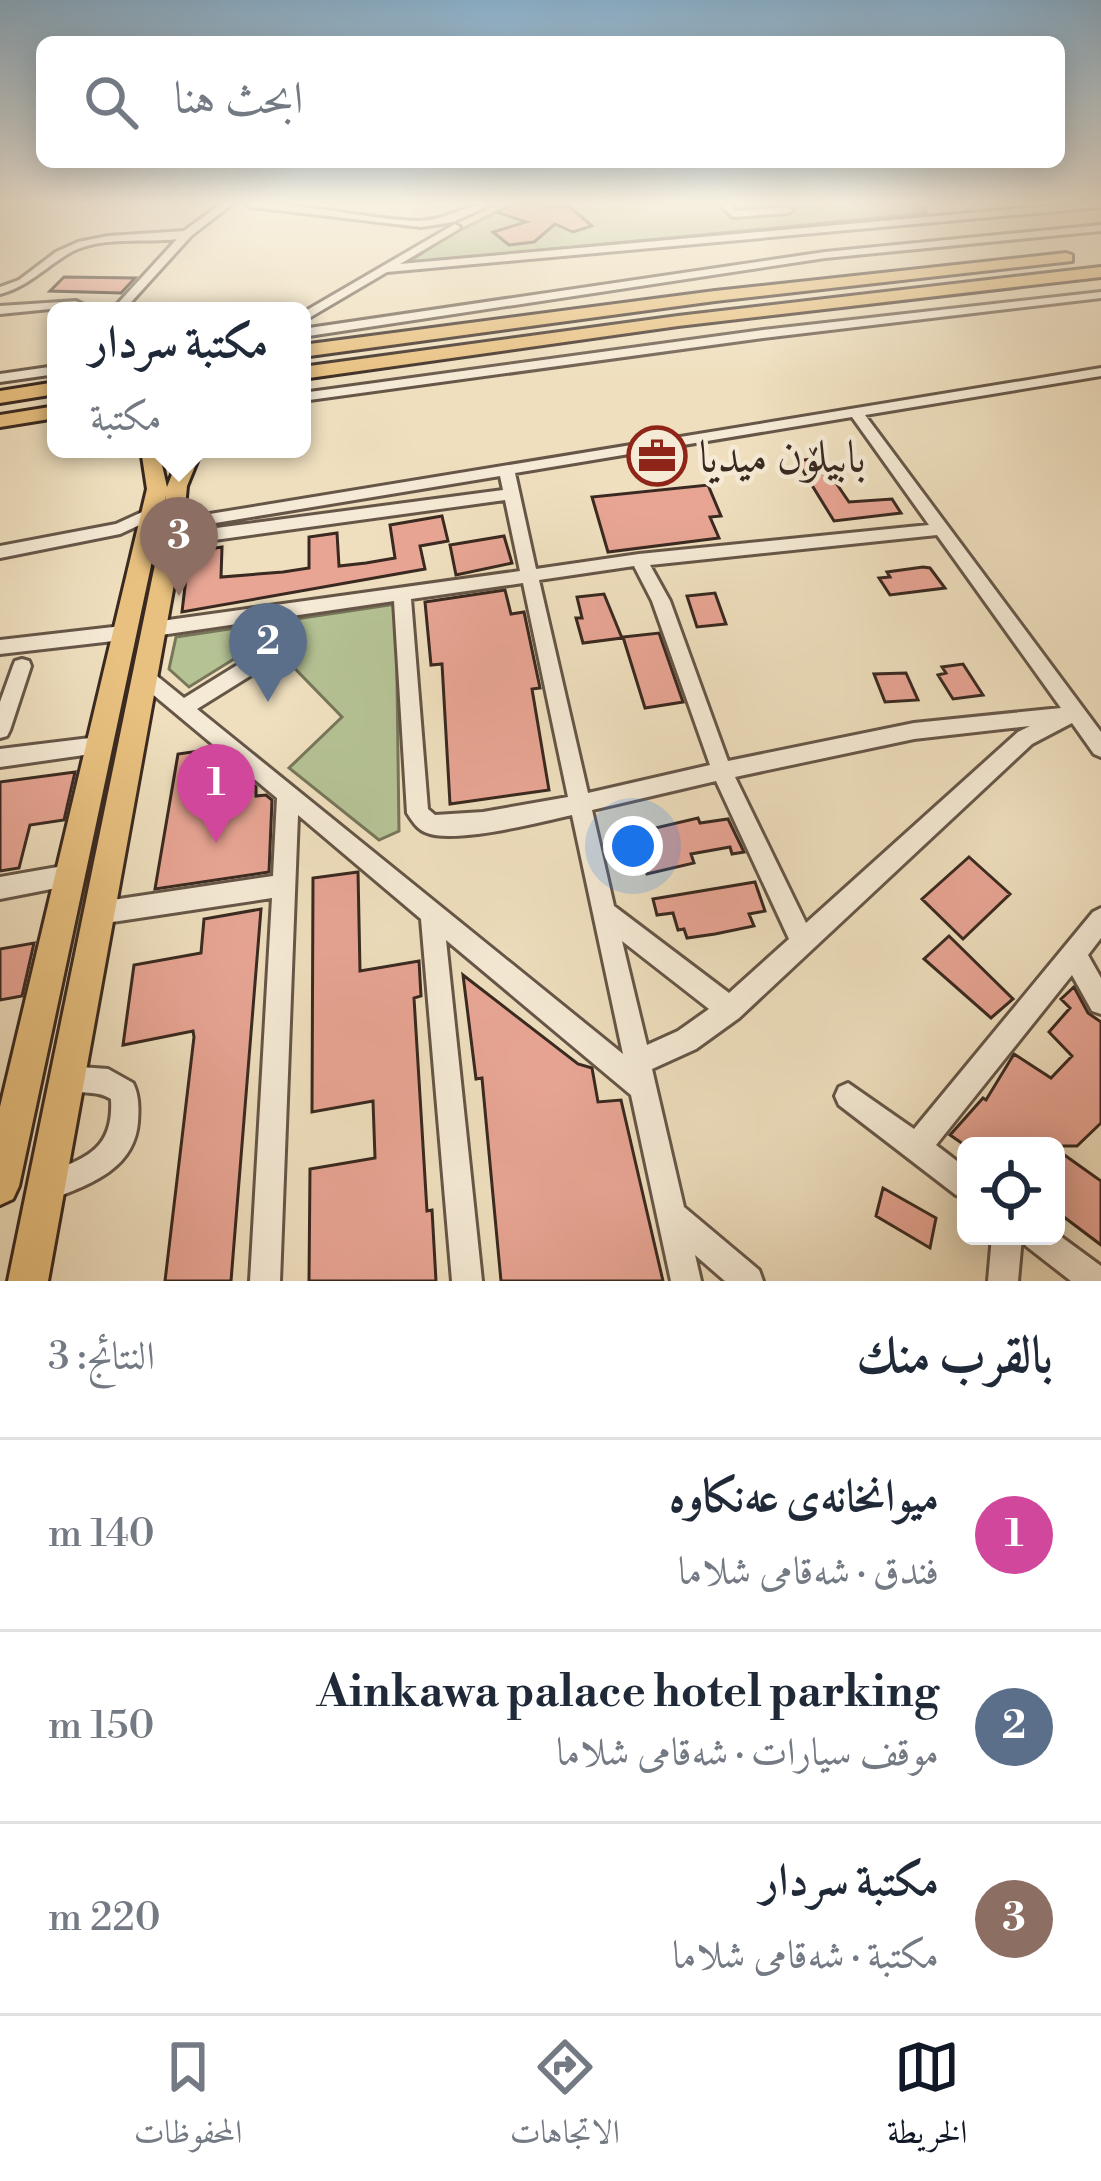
<!DOCTYPE html>
<html lang="ar">
<meta charset="utf-8">
<style>
body{margin:0;font-family:"Libre Bodoni",Amiri,serif;background:#f6f6f7;color:#1f2937;direction:rtl}
.controls{position:absolute;right:36px;bottom:36px;display:grid;overflow:hidden;border-radius:18px;box-shadow:0 6px 30px #0003}
.controls button{width:108px;height:108px;display:grid;place-items:center;padding:0;border:0;border-bottom:3px solid #e0e1e3;background:#fff;color:#1f2937;font:60px sans-serif}
.you{position:absolute;left:633px;top:846px;width:42px;height:42px;margin:-30px;border:9px solid #fff;border-radius:50%;background:#1a73e8;box-shadow:0 0 0 18px #1a73e833}
.badge{display:grid;place-items:center;width:78px;height:78px;border-radius:50%;background:#111827;color:#fff;font-size:39px;font-weight:700}
.pin{position:absolute;translate:-50% -99px;filter:drop-shadow(0 3px 6px #0008)}
.pin::after{content:'';position:absolute;top:63px;width:42px;height:36px;background:inherit;clip-path:polygon(0 0,100% 0,50% 100%)}
.popup{position:absolute;left:47px;top:302px;width:264px;height:156px;box-sizing:border-box;display:grid;place-content:center;border-radius:18px;background:#fff;filter:drop-shadow(0 3px 9px #0005);font-size:39px;white-space:nowrap;color:#747a83}
.popup b{font-size:45px;color:#1f2937}
.popup::after{content:'';position:absolute;left:50%;top:100%;margin-left:-24px;border:24px solid transparent;border-top-color:#fff}
.list{margin:0;padding:0;list-style:none}
h2{display:flex;justify-content:space-between;align-items:center;height:156px;margin:0;padding:0 48px;font-size:51px}
h2 small{font-size:39px;font-weight:400;color:#747a83}
.list li{display:grid;grid-template-columns:78px 1fr auto;gap:36px;align-items:center;box-sizing:border-box;height:192px;padding:0 48px;border-top:3px solid #e0e1e3}
.list b{display:block;font-size:45px;white-space:nowrap}
.list p{margin:0;font-size:39px;white-space:nowrap;color:#747a83}
.list em{font-size:39px;font-style:normal;color:#747a83}
.icon{flex:none;width:66px;height:66px;fill:none;stroke:currentColor;stroke-width:2;stroke-linecap:round;stroke-linejoin:round}
.map{position:relative;flex:none;width:1101px;height:1281px;overflow:hidden;direction:ltr}
.search{position:absolute;background:#fff;box-shadow:0 6px 30px #0003;left:36px;right:36px;top:36px;height:132px;display:flex;align-items:center;gap:30px;box-sizing:border-box;padding:0 42px;border-radius:18px;color:#747a83;font-size:45px}
.sheet{height:732px;background:#fff}
nav{display:flex;justify-content:space-around;align-items:center;box-sizing:border-box;height:168px;border-top:3px solid #e0e1e3;background:#fff;font-size:33px;color:#747a83}
nav a{display:grid;justify-items:center;gap:6px}
nav .on{color:#111827}
.map>svg:first-child{display:block}
.green{fill:#b5c294;stroke:#77765a;stroke-width:3}
.building{fill:#e8a594;stroke:#392920;stroke-width:3}
.lines{fill:none;stroke-linecap:round;stroke-linejoin:round}
.minor-casing{stroke:#665648;stroke-width:6}
.major-casing{stroke:#392920;stroke-width:6}
.highway-casing{stroke:#392920;stroke-width:6}
.minor{fill:#f5ead5;fill-rule:evenodd}
.major{fill:#e8c07f;fill-rule:evenodd}
.highway{fill:#e8c07f;fill-rule:evenodd}
.labels{text-anchor:middle;stroke-width:9;stroke-linejoin:round;paint-order:stroke}
.poi-label{font-size:45px;fill:#392920;stroke:#f5ead5;text-anchor:start}
</style>
<div class="map">
<svg width="1101" height="1281" viewBox="0 0 1101 1281">
<rect width="100%" height="100%" fill="#efdfbe"/>
<filter id="stains"><feTurbulence type="fractalNoise" baseFrequency=".00167" numOctaves="4"/><feColorMatrix values="0 0 0 0 .2 0 0 0 0 .09 0 0 0 0 .02 0 0 0 .5 -.17"/></filter>
<radialGradient id="worn" r=".72"><stop offset=".6" stop-color="#630" stop-opacity="0"/><stop offset="1" stop-color="#630" stop-opacity=".3"/></radialGradient>
<path class="green" d="M513,204h408l6,9 -519,50 36,-25z
M396,604l3,227 -20,9 -90,-72 53,-51 -76,-78 -77,48 -20,-18 7,-32z"/>
<path class="building" d="M513,204l57,3 22,19 -19,6 -18,-8 -21,18 -25,3 -16,-13 33,-10 -29,-10z
M64,277l71,1 -14,15 -71,-2z
M819,458l30,44 43,-3 9,14 -67,8 -37,-60z
M708,485l13,31 -11,1 9,21 -111,14 -16,-55z
M442,516l6,25 -28,5 5,23 -243,43 7,-60 33,-5 -1,30 62,-5 26,-4v-31l28,-4 2,33 27,-3 29,-5 -5,-33z
M504,536l8,27 -56,12 -6,-30z
M923,567l7,1 15,20 -55,7 -11,-17 11,-1 -3,-5z
M505,590l6,24 13,-2 16,76 -8,1 17,101 -99,14 -8,-140 -11,1 -6,-63z
M715,593l11,31 -29,3 -10,-31z
M604,594l18,44 -39,5 -7,-25h6l-5,-21z
M659,633l24,69 -38,6 -22,-71z
M963,664l20,31 -30,4 -15,-24 8,-2 -4,-6z
M906,673l12,27 -33,2 -11,-28z
M206,750l-2,12 19,-3 11,9v11l11,-2 11,10v9l10,-1 6,5 -3,72 -114,17 23,-135z
M75,772l-11,48 -34,5 -11,43 -19,3v-89z
M698,818l2,5 28,-4 16,33 -12,2 -2,-7 -39,7 3,9 -47,11 -13,-41z
M969,857l41,37 -47,45 -41,-40z
M358,872l2,99 59,-10 2,35 -7,2 13,213 5,-1 4,71h-127l1,-112 65,-11 -2,-57 -61,11 1,-234z
M755,882l10,29 -16,3 5,12 -39,8 -28,4 -3,-9 -6,1 -5,-17 -16,2 -4,-16z
M261,909l-30,372h-66l29,-244 -1,-6 -70,14 11,-80 67,-12 3,-34z
M949,936l64,63 -22,19 -67,-59z
M34,943l-12,53 -22,4v-51z
M463,975l115,89 14,4 6,34 23,-2 42,181h-162l-19,-203 -6,1z
M1074,987l14,26 13,9v101l-24,23h-111l-16,-11 33,-37 3,2 28,-46 37,24 21,-22 -23,-24 21,-24 -9,-9z
M1056,1149l45,32v64l-45,-34z
M883,1188l53,30 -6,30 -54,-32z"/>
<g class="lines">
<g class="minor-casing">
<path id="minor" d="M221,204h11l-41,32 -68,75h-12l66,-72c-34,4 -72,-3 -104,12 -26,14 -43,35 -73,43v-7l19,-7 37,-28 22,-10 30,-6 76,-5z
M246,204c58,-2 115,15 172,17 27,0 49,-18 74,-17l-39,18 -32,5 -170,-20z
M719,204h10l7,7 52,-4 5,3 -5,3 -55,4z
M1071,204h30v3l-714,65 -85,50v-9l153,-89 5,3 -1,2 -59,35z
M1101,225v6l-276,27 -523,79v-8l523,-77z
M1101,292v6l-338,40 -461,63v-8l461,-63z
M76,301l6,3 -2,2 -80,8v-8z
M56,366v8l-56,8v-8z
M1101,368v8l-236,39 236,317v25l-7,-3 -22,-31 -40,21 -293,274 -43,31 -44,20 32,138 75,63 4,11h-38l-30,-26 6,26h-30l-40,-186 -185,-155 36,341h-30l-31,-362 -123,-104 -18,466h-30l22,-383 -173,26 -8,-3 -4,-8 4,-8 8,-3 174,-26 4,-78 -139,-116 -2,-5 2,-5h14l32,26 63,-39h14l2,5 -2,5 -64,40 426,345 -51,-239c-30,7 -118,29 -145,18 -9,-3 -15,-12 -20,-20l-13,-212 -240,35 -9,-7 9,-7 366,-51 -15,-71 -334,46 -8,-6 8,-6 332,-44 -3,-14 -327,54 -6,-1 -2,-4 2,-4zM852,417l77,108 -290,29 -103,15 -21,-96zM937,535l124,173 -147,15 -186,38 -58,-160 -20,-36zM634,566l18,35 58,164 -122,28 -49,-213zM523,583l45,214 -85,15 -48,3 -7,-6 -17,-210zM1030,726l-12,6 -212,191 -71,-146 179,-38zM716,781l73,158 -60,54 -115,-87 -22,-96zM622,941l87,68 -31,22 -31,14z
M151,508l8,5 -2,4 -37,17 -120,24v-12l116,-22z
M122,626l9,7 -9,7 -122,14v-14z
M22,659l7,2 2,5 -21,64 -3,6 -7,2v-36l13,-36 2,-5z
M98,737l7,2 3,6 -3,6 -7,2 -98,14v-18z
M69,865l8,3 3,8 -3,8 -77,15v-22z
M1101,908v30l-13,17 13,23v36l-9,-3 -20,-36 -136,170 30,23v31l-10,-4 -117,-90 -4,-9 4,-9 9,-4 66,46 179,-217z
M67,1066l41,3 25,14c6,12 6,25 5,39 -4,49 -51,63 -91,79l-10,-4 -4,-10 4,-10c44,-18 77,-23 74,-78 -15,-10 -36,-4 -53,-11l-4,-9 4,-9z
M1056,1233l45,33v15h-30l-45,-35 -4,-9 -4,44h-30l4,-45h64z"/>
</g>
<g class="major-casing">
<path id="major" d="M182,449h20l-15,37 -5,54 -134,741h-40l152,-741 6,-45 -147,691 -6,13 -13,6v-98l147,-618 -5,-33 10,-6 7,2 8,35z"/>
</g>
<g class="highway-casing">
<path id="highway" d="M1066,253l6,2v6l-357,40 -413,56v-12l413,-54z
M1101,267v10l-423,49 -376,53v-12l376,-51z
M56,382v12l-56,9v-12z
M56,406v12l-56,9v-12z"/>
</g>
<use href="#minor" class="minor"/>
<use href="#major" class="major"/>
<use href="#highway" class="highway"/>
</g>
<linearGradient id="sky" x2="0" y2="1"><stop stop-color="#8ab6d6"/><stop offset="0.53" stop-color="#f8f1e2"/><stop offset="1" stop-color="#f8f1e2" stop-opacity="0"/></linearGradient>
<rect width="1101" height="383" fill="url(#sky)"/>
<defs>
<g id="office-ring" transform="scale(3)"><circle r="9.5" fill="#f5ead5" stroke="#8f2418" stroke-width="1.5"/><path d="M-6-3h4V-5.5h4V-3h4V5H-6ZM-1-4.5V-3h2v-1.5ZM-6 0V1H6V0Z" fill="#8f2418"/></g>
</defs>
<g fill-rule="evenodd">
<use href="#office-ring" x="657" y="456"/>
</g>
<g class="labels">
<g class="poi-label">
<text x="699" y="472">بابیلۆن میدیا</text>
</g>
</g>
<rect width="100%" height="100%" filter="url(#stains)"/>
<rect width="100%" height="100%" fill="url(#worn)"/>
</svg>
<div class="controls">
<button><svg class="icon" aria-label="locate" viewBox="0 0 24 24"><circle cx="12" cy="12" r="6"/><path d="M12 2v4M12 18v4M2 12h4M18 12h4"/></svg></button>
</div>
<div class="you"></div>
<div class="pin badge" style="left:216px;top:843px;background:#d1479c">1</div>
<div class="pin badge" style="left:268px;top:702px;background:#5c6f8a">2</div>
<div class="pin badge" style="left:179px;top:596px;background:#8d6e63">3</div>
<div class="popup"><b>مكتبة سردار</b>مكتبة</div>
<div class="search"><svg class="icon" aria-label="search" viewBox="0 0 24 24"><circle cx="10" cy="10" r="6"/><path d="M15 15l6 6"/></svg>ابحث هنا</div>
</div>
<section class="sheet">
<h2>بالقرب منك<small>النتائج: 3</small></h2>
<ul class="list">
<li><span class="badge" style="background:#d1479c">1</span><div><b>میوانخانەی عەنکاوە</b><p>فندق · شەقامی شلاما</p></div><em>140 m</em></li>
<li><span class="badge" style="background:#5c6f8a">2</span><div><b>Ainkawa palace hotel parking</b><p>موقف سيارات · شەقامی شلاما</p></div><em>150 m</em></li>
<li><span class="badge" style="background:#8d6e63">3</span><div><b>مكتبة سردار</b><p>مكتبة · شەقامی شلاما</p></div><em>220 m</em></li>
</ul>
</section>
<nav>
<a class="on"><svg class="icon" aria-label="map" viewBox="0 0 24 24"><path d="M3 6l6-2 6 2 6-2v14l-6 2-6-2-6 2zM9 4v14M15 6v14"/></svg>الخريطة</a>
<a><svg class="icon" aria-label="directions" viewBox="0 0 24 24"><path d="M12 3l9 9-9 9-9-9zM9 14v-3h6M13 9l2 2-2 2"/></svg>الاتجاهات</a>
<a><svg class="icon" aria-label="saved" viewBox="0 0 24 24"><path d="M7 4h10v16l-5-4-5 4z"/></svg>المحفوظات</a>
</nav>
